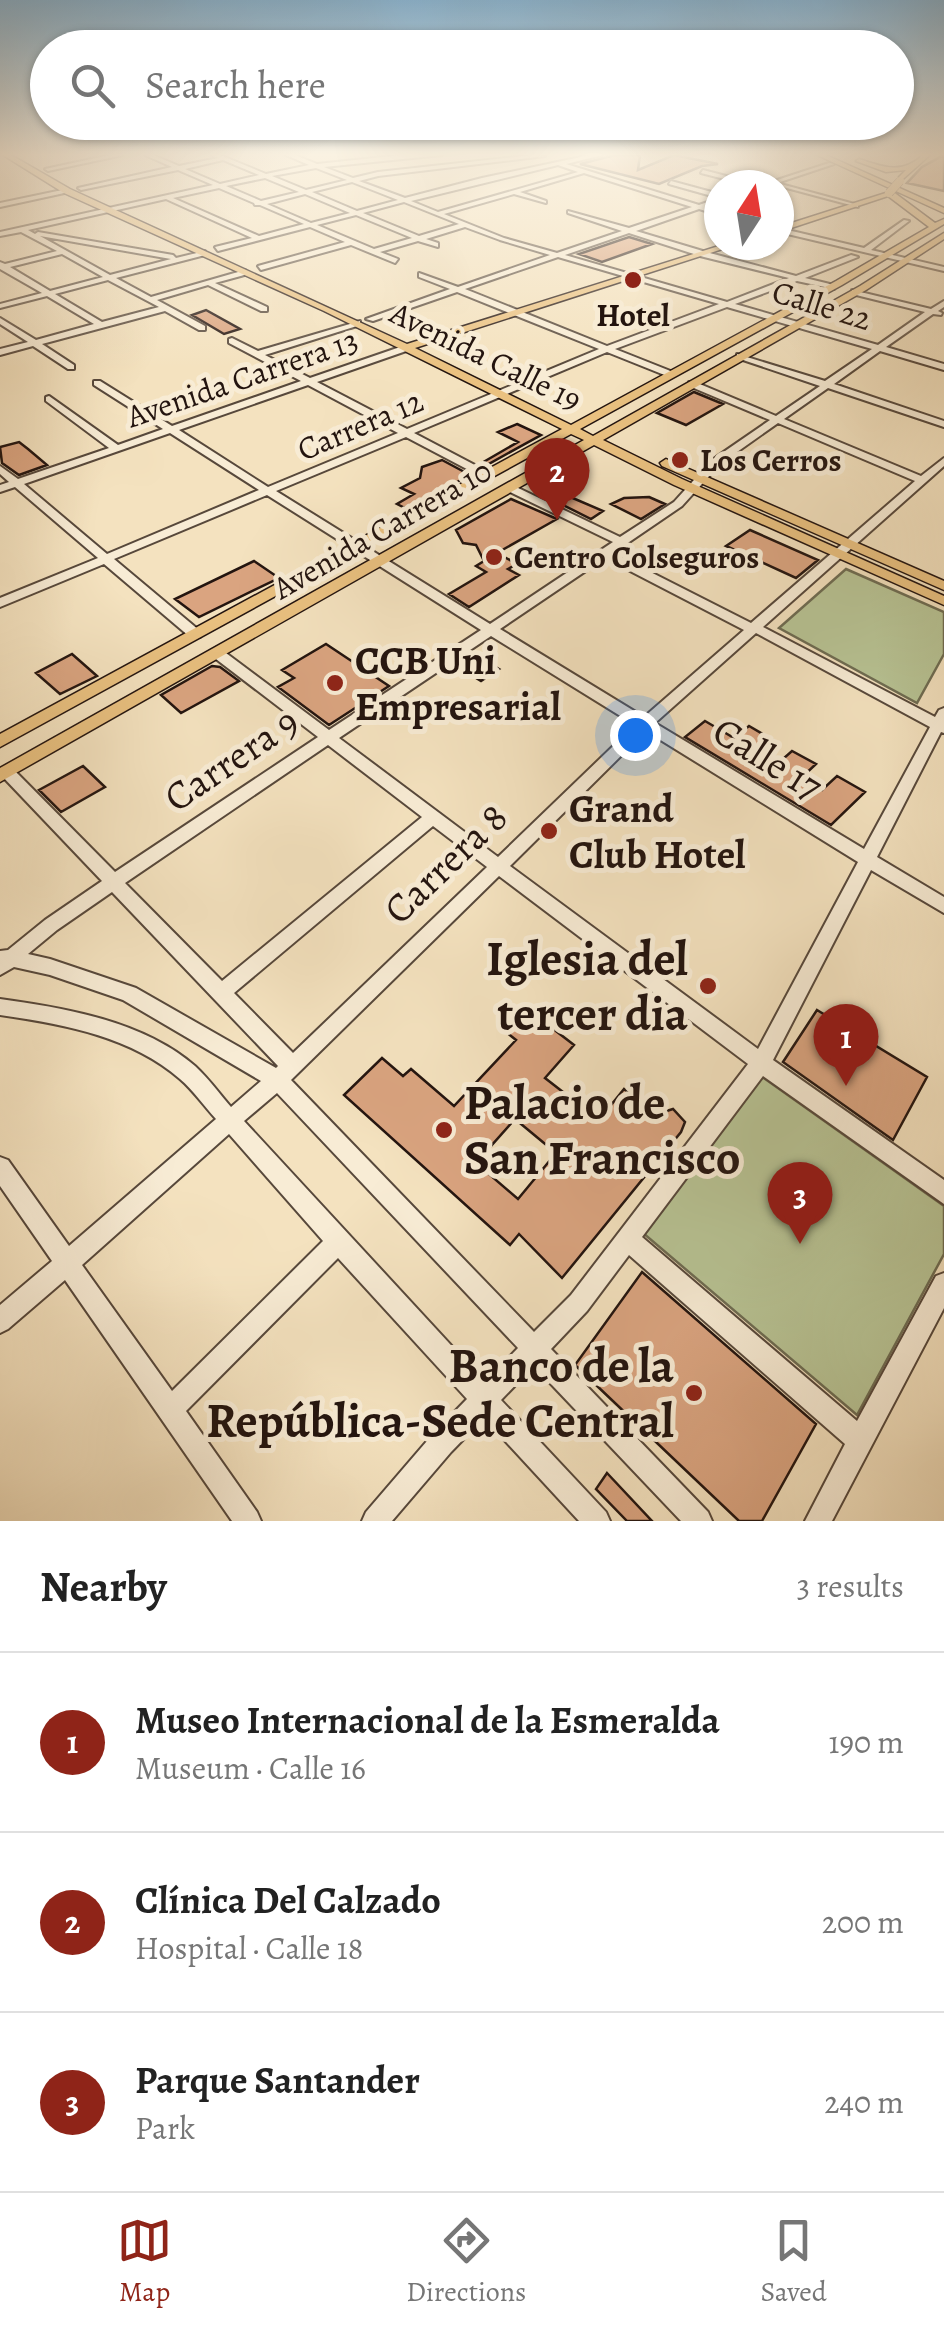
<!DOCTYPE html>
<meta charset="utf-8">
<style>
body{margin:0;font-family:Alegreya,serif;background:#f2f2f2;color:#222}
.compass{position:absolute;left:704px;top:170px;width:90px;height:90px;border-radius:50%;background:#fff;box-shadow:0 2px 8px #0004;rotate:12deg}
.you{position:absolute;left:635px;top:735px;width:35px;height:35px;margin:-25px;border:8px solid #fff;border-radius:50%;background:#1a73e8;box-shadow:0 0 0 15px #1a73e833}
.badge{display:grid;place-items:center;width:65px;height:65px;border-radius:50%;background:#8f2418;color:#fff;font-size:32px;font-weight:700}
.pin{position:absolute;translate:-50% -82px;filter:drop-shadow(0 2px 5px #0008)}
.pin::after{content:'';position:absolute;top:52px;width:35px;height:30px;background:inherit;clip-path:polygon(0 0,100% 0,50% 100%)}
.list{margin:0;padding:0;list-style:none}
h2{display:flex;justify-content:space-between;align-items:center;height:130px;margin:0;padding:0 40px;font-size:42px}
h2 small{font-size:32px;font-weight:400;color:#767676}
.list li{display:grid;grid-template-columns:65px 1fr auto;gap:30px;align-items:center;box-sizing:border-box;height:180px;padding:0 40px;border-top:2px solid #e0e0e0}
.list b{display:block;font-size:38px;white-space:nowrap}
.list p{margin:0;font-size:32px;white-space:nowrap;color:#767676}
.list em{font-size:32px;font-style:normal;color:#767676}
.icon{flex:none;width:55px;height:55px;fill:none;stroke:currentColor;stroke-width:2;stroke-linecap:round;stroke-linejoin:round}
.map{position:relative;flex:none;width:944px;height:1521px;overflow:hidden}
.search{position:absolute;background:#fff;box-shadow:0 2px 8px #0004;left:30px;right:30px;top:30px;height:110px;display:flex;align-items:center;gap:25px;box-sizing:border-box;padding:0 35px;border-radius:55px;color:#767676;font-size:38px}
.sheet{height:670px;background:#fff}
nav{display:flex;justify-content:space-around;align-items:center;box-sizing:border-box;height:140px;border-top:2px solid #e0e0e0;background:#fff;font-size:28px;color:#767676}
nav a{display:grid;justify-items:center;gap:5px}
nav .on{color:#8f2418}
.map>svg:first-child{display:block}
.green{fill:#b8c495;stroke:#6e6c52;stroke-width:2.5}
.building{fill:#daa480;stroke:#23140f;stroke-width:2.5;fill-rule:evenodd}
.lines{fill:none;stroke-linecap:round;stroke-linejoin:round}
.minor-casing{stroke:#57483b;stroke-width:4}
.major-casing{stroke:#23140f;stroke-width:3}
.minor{fill:#f8ecd5;fill-rule:evenodd}
.major{fill:#eac180;fill-rule:evenodd}
.major-bridge-casing{stroke:#23140f;stroke-width:9;stroke-linecap:butt}
.major-bridge{stroke:#eac180;stroke-width:8}
.poi-dot{fill:#8f2418;stroke:#f8ecd5;stroke-width:4}
.labels{text-anchor:middle;stroke-width:10;stroke-linejoin:round;paint-order:stroke}
.far-street-label{font-size:32px;fill:#23140f;stroke:#f8ecd5}
.far-poi-label{font-size:32px;font-weight:bold;fill:#23140f;stroke:#f8ecd5;text-anchor:start}
.poi-label{font-size:40px;font-weight:bold;fill:#23140f;stroke:#f8ecd5;text-anchor:start}
.street-label{font-size:40px;fill:#23140f;stroke:#f8ecd5}
.near-poi-label{font-size:48px;font-weight:bold;fill:#23140f;stroke:#f8ecd5;text-anchor:end}
</style>
<div class="map">
<svg width="944" height="1521" viewBox="0 0 944 1521">
<rect width="100%" height="100%" fill="#f4e2bf"/>
<filter id="stains"><feTurbulence type="fractalNoise" baseFrequency=".002" numOctaves="4"/><feColorMatrix values="0 0 0 0 .2 0 0 0 0 .09 0 0 0 0 .02 0 0 0 .5 -.17"/></filter>
<radialGradient id="worn" r=".72"><stop offset=".6" stop-color="#630" stop-opacity="0"/><stop offset="1" stop-color="#630" stop-opacity=".3"/></radialGradient>
<path class="green" d="M846,569l98,43v42l-27,49 -138,-75z
M761,1076l183,130v48l-87,161 -214,-182z"/>
<path class="building" d="M615,155h25l-2,15 36,-15 44,9 -16,2 -43,18 -79,-20z
M944,155v36l-37,-8 15,-16z
M629,237l23,7 -50,18 -23,-8z
M206,310l34,19 -16,5 -32,-19z
M694,392l29,12 -37,21 -29,-12z
M517,424l24,11 -56,31 -5,-2 38,-22 -20,-10z
M19,442l9,7 19,16 -28,10 -17,-12 -2,-16z
M442,460l28,15 -63,34 -10,-5 17,-10 -13,-6 19,-10 2,-11z
M568,496l35,15 -12,8 -34,-17z
M649,497l16,7 -24,15 -30,-15 13,-6z
M511,499l46,20 -60,34 20,11 -9,5 11,6 -50,32 -20,-13 37,-22 -10,-6 8,-5 -8,-16 -13,-2 -7,-13z
M750,530l68,30 -22,18 -70,-32z
M254,561l25,17 -80,39 -24,-18z
M326,644l63,42 -60,39 -51,-38 16,-9 -12,-8z
M473,653l26,16 -18,12 -26,-16z
M72,654l25,22 -37,18 -24,-21z
M212,666l8,1 19,14 -58,32 -20,-18z
M705,721l29,17 15,-12 24,14 -17,15 19,11 17,-15 24,13 -15,14 21,12 15,-14 28,16 -34,33 -146,-88z
M83,766l22,21 -44,25 -22,-22z
M817,1010l110,67 -34,63 -110,-78z
M521,1016l11,9 7,-7 35,27 -29,33 54,42 25,-31 33,25 16,-5 12,13 -4,10 -119,146 -43,-44 -9,11 -166,-150 38,-37 21,18 8,-7 43,37 62,-66 -10,-8zM515,1119l41,34 -38,46 -42,-36z
M642,1272l174,152 -54,97h-23l-164,-156z
M607,1473l45,48h-25l-31,-32z"/>
<g class="lines">
<g class="minor-casing">
<path id="minor" d="M110,155h13l-75,16 -3,-2z
M145,155h8l26,11 39,-8 -6,-3h8l46,19 43,-9 -23,-10h9l22,9 85,-9h40l-118,12 29,11 25,-6 156,-17 11,1 -167,20 -19,5 46,17 77,-20 108,-23h12l-36,9 133,41 20,-7v4l-13,5 13,4v4l-20,-6 -63,22 70,21 90,24 55,-21 7,2 -53,21 29,7v4l-37,-8 -62,23 143,41 47,-33 -73,-18v-4l79,19 13,-8v6l-6,4 4,2 -1,2 -8,-1 -47,33 58,17v6l-64,-19 -46,33 110,37v6l-116,-39 -44,31 137,57 23,-18v8l-181,161 172,90 4,-7 5,-2v25l-3,-1 -64,125 67,40v16l-73,-43 -98,190 171,120v24l-181,-128 -121,161 215,184 79,-145 8,-3v35l-112,213h-27l40,-77 -216,-189 -42,56 -36,38 157,163 4,9h-31l-147,-155 -33,34 105,112 4,9h-31l-95,-103 -33,34 -59,69h-30l4,-9 67,-78 34,-35 -129,-141 -152,153 71,101 4,9h-29l-167,-241 -57,49 -8,4v-28l52,-44 -52,-75v-29l8,3 61,86 147,-127c-12,-13 -23,-29 -36,-40 -49,-43 -118,-55 -180,-64v-16c65,9 143,22 195,67 13,12 24,27 36,41l30,-26 -138,-81 -73,-25 -36,-8 -14,8v-24l8,-1 37,-30 57,-39 -100,-105v-8h10l103,104 203,-135 -106,-81 -2,-3 2,-3h10l107,80 152,-100 -214,-135 -153,64 86,72 2,3 -2,3h-10l-86,-73 -104,43v-9l98,-40 -83,-71 -15,5v-7l9,-3 -9,-8v-8l18,13 91,-31 -63,-47v-4l3,-1 69,49 45,-16 -69,-44v-4h6l72,45 129,-45 -72,-38v-4l3,-1 26,13 102,-30v4l-95,30 45,23 93,-32h6v4l-92,32 90,47 192,-80 -142,-57 -84,29 -7,-2 84,-30 -31,-12v-4l39,14 92,-32 -50,-15 -35,-13 -39,12 12,4v4l-20,-6 -38,11 18,7 -3,4 -44,-18 -90,25 -3,-4 87,-24 -35,-15 -92,24 -3,-4 37,-9 -86,-39 -138,31 7,4 3,-2 135,23 3,3 29,-7v4l-89,23 35,19 94,-27 3,4 -33,9 52,24v4h-6l-53,-26 -51,15 48,26v4h-6l-34,-19 -123,33 32,21v4h-6l-35,-23 -33,9v-6l28,-7 -28,-18v-6l36,22 58,-16 -47,-28 -47,12v-4l42,-11 -42,-24v-7l5,2 52,-13 -36,-19 -21,4v-4l213,-47 -35,-15 -97,20 -3,-2 94,-21zM223,160l36,15 -39,9 -35,-15zM558,165l20,7 -140,40 -27,-11zM316,168l31,12 -41,10 -34,-14zM584,173l108,34 -63,21 -61,-17v2l54,18 -65,22 -53,-15 -60,-24 70,-20 32,9v-2l-26,-9zM265,178l34,14 -38,9 -35,-15zM352,182l46,18 -41,11 -45,-19zM219,188l35,15 1,2h5l44,19 -45,12 -86,-38zM305,194l45,19 -39,10 -44,-19zM404,202l55,22 -40,12 -56,-23zM356,215l56,23 -38,11 -57,-24zM629,233l71,23 89,22 -62,24 -162,-47zM40,236l131,23 -61,16zM62,254l41,23 -53,14 -40,-24zM558,257l161,47 -112,42 -142,-57zM108,280l51,27 -57,15 -47,-28zM727,307l145,42 -47,32 -88,-27v4l83,28 -44,30 -81,-34h-6v4l81,34 -58,40 -38,42 -54,35 -106,-51h-8v4l107,52 -123,82 -214,-133 130,-54 76,40h8v-4l-76,-40 193,-81 60,24h6v-4l-58,-23zM308,385l90,48 -130,54 -89,-57zM778,423l137,58 -164,142 -138,-70 69,-47 38,-42zM170,433l89,57 -152,64 -83,-70zM605,558l139,72 -100,87 -144,-88zM756,633l174,94 -66,122 -209,-126zM491,636l144,89 -137,132 -159,-119zM646,731l212,131 -100,187 -248,-183zM328,745l94,72 -200,164 -97,-98zM433,826l54,41 -194,186 -59,-60zM499,876l249,188 -177,231 -37,37 -243,-252zM112,892l166,174 -2,2 -140,-80 -86,-29 -22,-5 29,-24zM277,1093l241,255 -33,34 -241,-261zM229,1134l94,107 -151,150 -90,-126z
M829,163l5,1 -57,19 81,22v2l-90,-24z
M703,170l54,14 1,1h-10l-47,-12z
M671,181l48,13v4l-50,-14z
M67,189l2,3 -69,15v-4z
M904,220l5,1 -38,29 73,17v4l-165,-39v-4l85,20z"/>
</g>
<g class="major-casing">
<path id="major" d="M3,155h8l59,34 337,155 315,-99h13l-320,103 156,77 265,-144 93,-54 -41,-31 -109,36v-5l113,-36 43,32 9,-4v5l-102,61 -262,144 13,7 267,-150 84,-53v6l-78,51 -263,150 79,39 262,117v9l-270,-120 -80,-40 -594,337v-14l584,-328 -13,-6 -571,313v-13l562,-305 -238,-118 -260,-118z
M817,155h9l118,53v5z
M923,155h7l-27,24 -4,-2 7,-7 -20,2 -30,-11 3,-2c25,8 42,16 64,-4z
M666,459l278,122v9l-282,-124 -2,-3z"/>
</g>
<use href="#minor" class="minor"/>
<use href="#major" class="major"/>
<g class="major-bridge-casing">
<path id="major-bridge" d="M889,193l11,-12"/>
</g>
<use href="#major-bridge" class="major-bridge"/>
</g>
<linearGradient id="sky" x2="0" y2="1"><stop stop-color="#8ab7d6"/><stop offset="0.42" stop-color="#faf2e2"/><stop offset="1" stop-color="#faf2e2" stop-opacity="0"/></linearGradient>
<rect width="944" height="368" fill="url(#sky)"/>
<g class="poi-dot">
<circle cx="633" cy="280" r="10"/>
<circle cx="680" cy="460" r="10"/>
<circle cx="494" cy="557" r="10"/>
<circle cx="335" cy="683" r="10"/>
<circle cx="549" cy="831" r="10"/>
<circle cx="708" cy="986" r="10"/>
<circle cx="444" cy="1130" r="10"/>
<circle cx="694" cy="1393" r="10"/>
</g>
<g class="labels">
<g class="far-street-label">
<text transform="translate(822 305) rotate(17)" y="11">Calle 22</text>
<text transform="translate(486 356) rotate(26)" y="11">Avenida Calle 19</text>
<text transform="translate(242 378) rotate(-19)" y="11">Avenida Carrera 13</text>
<text transform="translate(360 425) rotate(-23)" y="11">Carrera 12</text>
<text transform="translate(382 529) rotate(-30)" y="11">Avenida Carrera 10</text>
</g>
<g class="far-poi-label">
<text x="633" y="326" text-anchor="middle">Hotel</text>
<text x="700" y="471">Los Cerros</text>
<text x="514" y="568">Centro Colseguros</text>
</g>
<g class="poi-label">
<text x="355" y="674">CCB Uni<tspan x="355" dy="46">Empresarial</tspan></text>
<text x="569" y="822">Grand<tspan x="569" dy="46">Club Hotel</tspan></text>
</g>
<g class="street-label">
<text transform="translate(768 758) rotate(32)" y="14">Calle 17</text>
<text transform="translate(231 759) rotate(-34)" y="14">Carrera 9</text>
<text transform="translate(445 863) rotate(-44)" y="14">Carrera 8</text>
</g>
<g class="near-poi-label">
<text x="688" y="975">Iglesia del<tspan x="688" dy="55">tercer dia</tspan></text>
<text x="464" y="1119" text-anchor="start">Palacio de<tspan x="464" dy="55">San Francisco</tspan></text>
<text x="674" y="1382">Banco de la<tspan x="674" dy="55">República-Sede Central</tspan></text>
</g>
</g>
<rect width="100%" height="100%" filter="url(#stains)"/>
<rect width="100%" height="100%" fill="url(#worn)"/>
</svg>
<svg class="compass" viewBox="-18 -18 36 36"><path d="M0-13l5 13h-10z" fill="#e53935"/><path d="M0 13l5-13h-10z" fill="#767676"/></svg>
<div class="you"></div>
<div class="pin badge" style="left:846px;top:1086px">1</div>
<div class="pin badge" style="left:557px;top:520px">2</div>
<div class="pin badge" style="left:800px;top:1244px">3</div>
<div class="search"><svg class="icon" aria-label="search" viewBox="0 0 24 24"><circle cx="10" cy="10" r="6"/><path d="M15 15l6 6"/></svg>Search here</div>
</div>
<section class="sheet">
<h2>Nearby<small>3 results</small></h2>
<ul class="list">
<li><span class="badge">1</span><div><b>Museo Internacional de la Esmeralda</b><p>Museum · Calle 16</p></div><em>190 m</em></li>
<li><span class="badge">2</span><div><b>Clínica Del Calzado</b><p>Hospital · Calle 18</p></div><em>200 m</em></li>
<li><span class="badge">3</span><div><b>Parque Santander</b><p>Park</p></div><em>240 m</em></li>
</ul>
</section>
<nav>
<a class="on"><svg class="icon" aria-label="map" viewBox="0 0 24 24"><path d="M3 6l6-2 6 2 6-2v14l-6 2-6-2-6 2zM9 4v14M15 6v14"/></svg>Map</a>
<a><svg class="icon" aria-label="directions" viewBox="0 0 24 24"><path d="M12 3l9 9-9 9-9-9zM9 14v-3h6M13 9l2 2-2 2"/></svg>Directions</a>
<a><svg class="icon" aria-label="saved" viewBox="0 0 24 24"><path d="M7 4h10v16l-5-4-5 4z"/></svg>Saved</a>
</nav>
